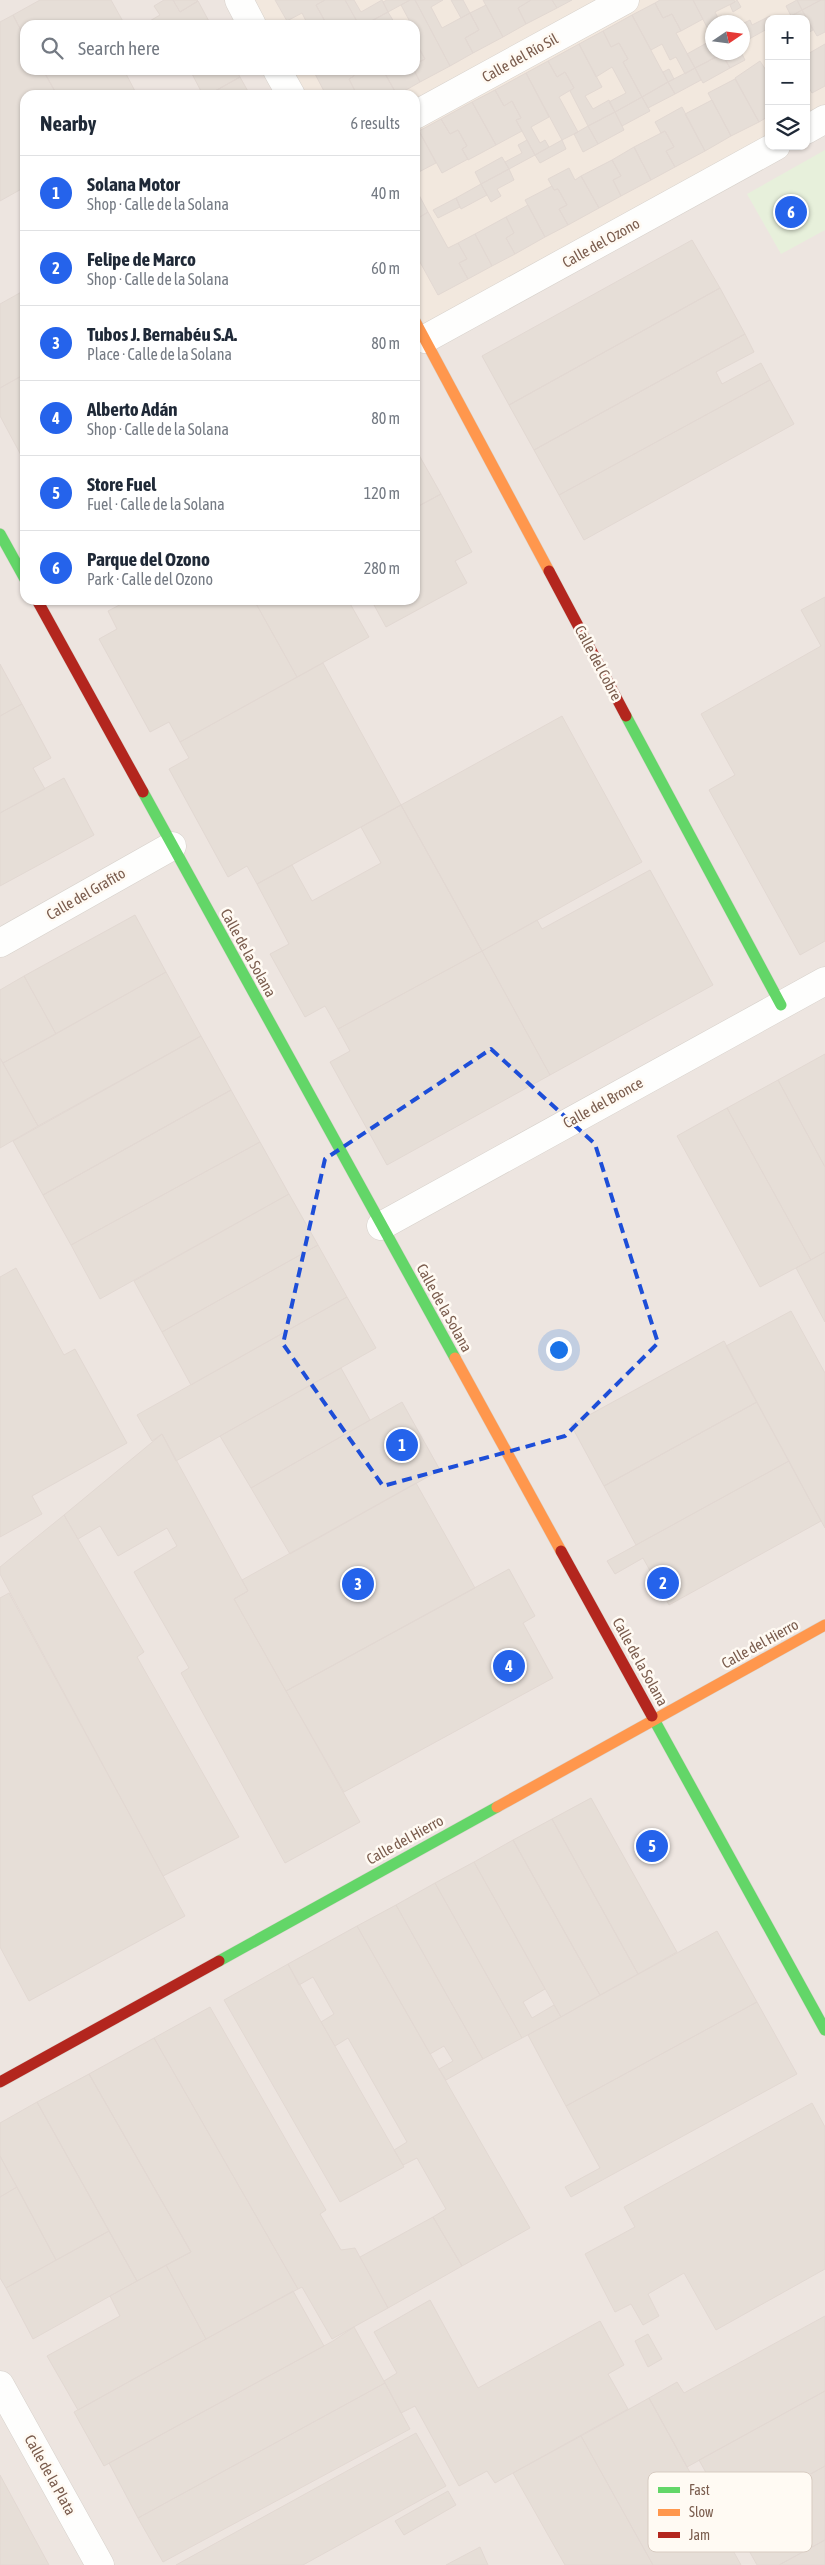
<!DOCTYPE html>
<meta charset="utf-8">
<style>
body{margin:0;font-family:"Asap Condensed",sans-serif;background:#f2f2f3;color:#1f2937}
.controls{position:absolute;right:15px;top:15px;display:grid;overflow:hidden;border-radius:10px;box-shadow:0 1px 4px #0004}
.controls button{width:45px;height:45px;display:grid;place-items:center;padding:0;border:0;border-bottom:1px solid #e0e1e3;background:#fff;color:#1f2937;font:25px sans-serif}
.compass{position:absolute;left:705px;top:15px;width:45px;height:45px;border-radius:50%;background:#fff;box-shadow:0 1px 4px #0004;rotate:77deg}
.you{position:absolute;left:558px;top:1349px;width:18px;height:18px;margin:-12px;border:4px solid #fff;border-radius:50%;background:#1a73e8;box-shadow:0 0 0 8px #1a73e833}
.badge{display:grid;place-items:center;width:32px;height:32px;border-radius:50%;background:#2563eb;color:#fff;font-size:16px;font-weight:700}
.pin{position:absolute;translate:-50% -50%;border:2px solid #fff;box-shadow:0 1px 5px #0006}
.list{margin:0;padding:0;list-style:none}
h2{display:flex;justify-content:space-between;align-items:center;height:65px;margin:0;padding:0 20px;font-size:21px}
h2 small{font-size:16px;font-weight:400;color:#747a83}
.list li{display:grid;grid-template-columns:32px 1fr auto;gap:15px;align-items:center;box-sizing:border-box;height:75px;padding:0 20px;border-top:1px solid #e0e1e3}
.list b{display:block;font-size:19px;white-space:nowrap}
.list p{margin:0;font-size:16px;white-space:nowrap;color:#747a83}
.list em{font-size:16px;font-style:normal;color:#747a83}
.icon{flex:none;width:28px;height:28px;fill:none;stroke:currentColor;stroke-width:2;stroke-linecap:round;stroke-linejoin:round}
.map{position:relative;flex:none;width:825px;height:2565px;overflow:hidden}
.search{position:absolute;background:#fff;box-shadow:0 1px 4px #0004;left:20px;top:20px;width:400px;height:55px;display:flex;align-items:center;gap:12px;box-sizing:border-box;padding:0 18px;border-radius:15px;color:#747a83;font-size:19px}
.panel{position:absolute;background:#fff;box-shadow:0 1px 4px #0004;left:20px;top:90px;width:400px;height:515px;border-radius:15px}
.map>svg:first-child{display:block}
.residential{fill:#f2e8de;fill-rule:evenodd}
.industrial{fill:#ede5e0}
.green{fill:#e7f0db}
.building{fill:#e6ded7;stroke:#e2d8d2}
.lines{fill:none;stroke-linecap:round;stroke-linejoin:round}
.street-casing{stroke:#d7d1cb;stroke-width:29}
.fast-casing{stroke:#d9d2cb;stroke-width:12}
.slow-casing{stroke:#d9d2cb;stroke-width:12}
.jam-casing{stroke:#d9d2cb;stroke-width:12}
.street{stroke:#fefefd;stroke-width:28}
.fast{stroke:#63d668;stroke-width:11}
.slow{stroke:#ff974d;stroke-width:11}
.jam{stroke:#b3261e;stroke-width:11}
.marked{fill:none;stroke:#1d4ed8;stroke-width:4;stroke-dasharray:10 6;stroke-linejoin:round}
.labels{text-anchor:middle;stroke-width:5;stroke-linejoin:round;paint-order:stroke}
.street-label{font-size:15px;fill:#7a5c4d;stroke:#fffaf3}
.key{fill:#fffaf3;stroke:#d7cbc1;stroke-width:1}
.key-label{font-size:14px;fill:#7a5c4d}
</style>
<div class="map">
<svg width="825" height="2565" viewBox="0 0 825 2565">
<rect width="100%" height="100%" fill="#f9f5f0"/>
<path class="residential" d="M239,0h586v119l-19,11v-111h-37v127l-344,193 -10,-18v-226h-124l-14,-25h138v-45h-163zM712,22h30v30h-30z"/>
<path class="industrial" d="M0,0h239l13,25h-227v45h252l14,25h-266v505h390v-279l10,18 351,-193h30v-16l19,-11v2446h-825z"/>
<path class="green" d="M825,150v80l-44,24 -34,-60z"/>
<path class="building" d="M40,0h71l14,25h-100v13l-12,-23z
M164,0h9l7,12 18,-11 13,24h-68l17,-10 -6,-9z
M173,0h24l1,1 -18,11z
M275,0h50l-9,5 11,20h-19l-6,-12 -15,8z
M325,0h20l14,25h-32l-11,-20z
M345,0h9l7,12 21,-12 6,12 -24,13h-5z
M387,0h23l-22,12 -5,-10z
M410,0h5l35,66 -30,16 -6,-12 1,-6 10,-5 -10,-16v-18h-16l10,-5 -8,-15z
M415,0h28l-12,7 11,21 28,-15 9,17 -14,8 8,15 -23,13z
M451,0h12l7,13 -9,5z
M483,0h48l-13,8 8,16 -23,13z
M531,0h21l5,8 -31,16 -8,-16z
M552,0h20l-15,8z
M660,0h33l10,19 -22,12 -9,-17 -9,4 -8,-15z
M693,0h41l1,2 -20,10 5,10h-8l-1,13z
M737,0l4,7 -8,5 -3,-7z
M797,0h24l-19,10z
M797,0l5,10 -11,6 -5,-10z
M821,0h4v32l-8,4 -15,-26z
M655,3l8,15 9,-4 9,17 -5,2 19,35 -10,6 -9,-17 -6,3 -8,-16 -11,6 -19,-35z
M486,5l17,32 -30,16 -8,-15 14,-8 -9,-17z
M802,10l11,20 -7,4v-15h-20z
M388,12l6,10 -5,3h-25z
M13,15l12,23v32h18l14,25h-32v92l-25,14v-179z
M632,15l36,67 -26,15 -19,-35 5,-3 -9,-16 -8,4 -8,-16z
M770,16l2,3h-3v9l-20,11 -7,-15 8,-4 2,5z
M603,31l8,16 8,-4 9,16 -5,3 19,35 -27,15 -6,-10 17,-9 -14,-26 -16,10 -17,-33z
M712,40v12l10,2 -27,14 -8,-14z
M416,42l9,17 -10,5v-21z
M579,44l23,43 -17,9 8,13 16,-9 6,12 -27,14 -18,-35 4,-3 -9,-16 -8,5 -9,-16z
M825,44v42l-13,7 -6,-10v-28z
M724,52h17l4,8 -15,8 -8,-14z
M722,54l8,14 -27,15 -8,-15z
M548,61l9,16 8,-5 9,16 -15,9 19,35 -16,8 -36,-67z
M760,61l9,14v41l-10,6 -24,-44z
M695,68l6,12 -26,14 -7,-12z
M669,69l5,10 -6,3 -5,-10z
M43,70h81l13,25h-80z
M190,70h46l4,7 -32,18h-5z
M313,70h38l3,6 -5,3 8,16h-31z
M351,70h32l14,25h-30l-2,-3 -8,3 -8,-16 5,-3z
M383,70h31l6,12 -23,13z
M526,73l23,44 -18,10 9,16 5,-3 4,7 -14,8 -19,-35 5,-2 -9,-17 -8,5 -9,-16z
M240,77l10,18h-42z
M735,79l24,43 -28,14 -23,-43z
M668,82l7,12 -27,14 -6,-11z
M495,90l9,16 8,-5 9,17 -5,2 6,11 -26,14 -24,-43z
M642,97l8,14 -28,15 -7,-14z
M712,100l19,36 -26,15 -20,-37z
M472,102l24,43 -28,15 -6,-11 5,-3 -9,-16 -8,4 -9,-15z
M682,107l23,44 -30,16 -9,-16 8,-4 -9,-16 -4,2 -6,-11z
M615,112l9,18 -26,14 -10,-18z
M441,119l9,15 8,-4 9,16 -5,3 6,10 -26,14 -23,-42z
M588,126l10,18 -15,8 -9,-18z
M419,131l17,32 -21,11v-41z
M665,131l9,16 -8,4 9,16 -24,13 -17,-33z
M527,140l8,15 -26,14 -4,-7 17,-9 -4,-8z
M562,140l4,9 -26,14 -5,-8z
M634,147l17,33 -30,16 -8,-16 8,-4 -9,-16z
M502,157l7,12 -28,15 -6,-12z
M612,160l9,16 -8,4 8,16 -22,12 -18,-32z
M569,168l6,12 6,-4 18,32 -31,17 -9,-16 8,-4 -9,-16 -4,1 -6,-11z
M509,169l5,11 -17,9 4,7 -10,6 -10,-18z
M481,184l6,11 -26,14 -5,-11z
M552,186l2,4 4,-1 9,16 -8,4 9,16 -23,12 -20,-37z
M419,195l9,17 -13,8v-23z
M456,198l4,9 -22,11 -5,-8z
M528,205l17,32 -30,17 -9,-16 8,-5 -8,-16z
M428,212l20,36 10,-5 9,16 -8,4 9,16 -30,16 -23,-42v-33z
M506,217l8,16 -8,5 9,16 -23,12 -17,-32z
M475,234l17,32 -24,13 -9,-16 8,-4 -9,-16z
M692,240l28,48 -211,117 -27,-49z
M720,288l25,46 -211,116 -25,-45z
M25,290v84l-25,14v-84z
M745,334l9,18 -38,20 6,12 39,-21 9,17 -211,115 -25,-45z
M25,374v81l-3,2 -22,-41v-28z
M770,380l24,44 -210,116 -25,-45z
M415,448l26,46 -26,14z
M441,494l31,58 -17,9 12,22 -81,44 -12,-22 8,-5h33v-92z
M825,597v344l-25,14 -91,-165 26,-15 -34,-61 120,-68 -20,-36z
M129,600h125l43,77 -117,65 -11,-20 -19,10 -51,-93 18,-10 -9,-18z
M254,600h94l21,37 -72,40z
M323,663l78,142 -144,79 -10,-18 -19,11 -59,-108 20,-11 -9,-16z
M0,664l22,40 -22,12z
M22,704l29,54 -18,10 12,21 -45,24v-97z
M562,716l80,146 -160,89 -81,-146z
M64,778l30,57 -94,51v-73z
M401,805l81,146 -144,78 -13,-23 -20,11 -35,-63 19,-10 -32,-60 35,-19 20,36 69,-38 -20,-36z
M650,870l63,115 -163,90 -68,-124 55,-31 5,9z
M135,915l31,57 -110,62 -32,-58z
M482,951l68,124 -163,90 -57,-103 20,-11 -12,-22z
M166,972l35,64 -163,90 -35,-63z
M24,976l32,58 -53,29 -3,-5v-68z
M201,1036l30,54 -188,105 -30,-54z
M825,1054v113l-47,-87z
M0,1058l38,68 -38,22z
M778,1080l47,87v85l-14,8 -84,-152z
M231,1090l29,52 -189,103 -28,-50z
M727,1108l84,152 -51,27 -83,-151z
M260,1142l29,52 -189,105 -29,-54z
M289,1194l29,51 -156,87 -28,-51z
M318,1245l29,52 -156,88 -29,-53z
M825,1252v70l-29,-54z
M16,1268l48,87 11,-6 52,94 -95,53 10,18 -42,23v-260z
M347,1297l29,51 -200,113 -14,-27 -10,7 -15,-26z
M791,1311l34,62v155l-99,-182z
M724,1341l33,61 -153,84 -33,-61z
M341,1368l29,52 -119,68 -31,-52z
M402,1402l38,68 -150,84 -39,-66z
M757,1402l32,59 -153,84 -32,-59z
M162,1434l86,157 -14,8 126,223 -75,41 -104,-190 8,-5 -55,-96 43,-26 -10,-18 -49,28 -18,-30 -22,13 -14,-24z
M789,1461l32,60 -152,84 -26,-47 -28,16 -8,-13z
M416,1483l59,105 -189,103 -52,-92 14,-8 -6,-11z
M64,1515l80,137 -7,5 102,180 -76,39 -163,-302v-7z
M509,1569l26,47 -12,7 30,55 -209,114 -58,-101z
M9,1593l176,323 -156,85 -29,-54v-349z
M591,1798l86,154 -39,22 -86,-155z
M552,1819l86,155 -38,21 -87,-155z
M513,1840l87,155 -39,22 -87,-155z
M474,1862l71,127 -22,13 9,16 22,-13 7,12 -39,21 -87,-155z
M435,1883l87,155 -39,21 -87,-154z
M396,1905l87,154 -37,21 -7,-11 14,-8 -9,-15 -14,8 -73,-128z
M357,1926l173,302 -68,38 -29,-49 13,-8 -29,-51 -14,7 -9,-15 13,-8 -59,-104 -13,8 -14,-24 13,-8 -21,-37 -14,8 -11,-21z
M717,1931l40,71 -191,104 -38,-71z
M288,1964l116,203 -64,35 -116,-202z
M757,2002l40,72 -226,123 -6,-10 35,-19 -34,-62z
M210,2007l116,203 -6,4 21,36 14,-2 33,60 -56,31 -30,-52 -4,2 -144,-251z
M154,2038l144,251 -92,50 -40,-74 25,-13 -102,-178z
M89,2074l102,178 -54,29 -100,-179z
M37,2102l72,129 -53,29 -56,-104v-33z
M812,2103l13,24v142l-109,61 -32,-57 -36,21 11,22 -16,9 -12,-21 -16,8 -30,-58 50,-27 -11,-20z
M0,2156l17,31 -17,10z
M17,2187l39,73 -50,28 -6,-10v-81z
M433,2217l29,49 -74,42 -28,-51z
M109,2231l28,50 -104,58 -27,-51z
M166,2265l40,74 -128,71 -31,-54 73,-40 -10,-20z
M293,2291l31,55 -220,120 -30,-54z
M430,2300l48,88 122,-67 24,44 -16,9 20,35 -133,74 -8,-12 -28,15 -44,-80 -14,7 -17,-32 13,-8 -23,-41z
M825,2316v75l-138,76 -38,-69 28,-16 7,11z
M354,2327l31,56 -247,135 -29,-55 224,-122z
M648,2334l14,25 -14,8 -13,-26z
M385,2383l25,46 -247,133 -25,-44z
M825,2391v75l-94,52 -32,-58z
M649,2398l38,69 54,98h-88l-72,-129z
M416,2433l30,53 -143,79h-127z
M581,2436l72,129h-88l-52,-92z
M825,2466v74l-46,25h-22l-26,-47z
M0,2475l49,90h-49z
M448,2491l8,14 -52,30 -9,-14z
M825,2540v25h-46z
M480,2547l8,18h-42z"/>
<g class="lines">
<g class="street-casing">
<path id="street" d="M239,0l13,25
M277,70l14,25
M415,115l210,-115
M806,130l19,-11
M425,339l351,-193
M0,943l172,-97
M381,1226l444,-245
M0,2385l100,180"/>
</g>
<g class="fast-casing">
<path id="fast" d="M0,534l25,45
M626,716l155,289
M143,792l312,566
M652,1716l173,314
M219,1961l278,-154"/>
</g>
<g class="slow-casing">
<path id="slow" d="M415,321l134,250
M455,1358l106,193
M497,1807l328,-182"/>
</g>
<g class="jam-casing">
<path id="jam" d="M549,571l77,145
M37,600l106,192
M561,1551l91,165
M0,2082l219,-121"/>
</g>
<use href="#street" class="street"/>
<use href="#fast" class="fast"/>
<use href="#slow" class="slow"/>
<use href="#jam" class="jam"/>
</g>
<path class="marked" d="M491,1049l104,95 63,199 -93,93 -182,50 -100,-142 42,-185z"/>
<g class="labels">
<g class="street-label">
<text transform="translate(520 58) rotate(-29)" y="5">Calle del Río Sil</text>
<text transform="translate(601 243) rotate(-29)" y="5">Calle del Ozono</text>
<text transform="translate(598 663) rotate(62)" y="5">Calle del Cobre</text>
<text transform="translate(86 894) rotate(-30)" y="5">Calle del Grafito</text>
<text transform="translate(248 953) rotate(61)" y="5">Calle de la Solana</text>
<text transform="translate(603 1103) rotate(-29)" y="5">Calle del Bronce</text>
<text transform="translate(444 1308) rotate(61)" y="5">Calle de la Solana</text>
<text transform="translate(760 1644) rotate(-29)" y="5">Calle del Hierro</text>
<text transform="translate(640 1662) rotate(61)" y="5">Calle de la Solana</text>
<text transform="translate(405 1840) rotate(-29)" y="5">Calle del Hierro</text>
<text transform="translate(50 2475) rotate(61)" y="5">Calle de la Plata</text>
</g>
</g>
<rect x="648" y="2472" width="164" height="80" rx="8" class="key"/>
<rect x="658" y="2487" width="22" height="6" fill="#63d668"/>
<rect x="658" y="2509" width="22" height="7" fill="#ff974d"/>
<rect x="658" y="2532" width="22" height="6" fill="#b3261e"/>
<g class="key-label">
<text x="689" y="2495">Fast</text>
<text x="689" y="2517">Slow</text>
<text x="689" y="2540">Jam</text>
</g>
</svg>
<div class="controls">
<button>+</button>
<button>−</button>
<button><svg class="icon" aria-label="layers" viewBox="0 0 24 24"><path d="M12 4l9 5-9 5-9-5zM3 14l9 5 9-5"/></svg></button>
</div>
<svg class="compass" viewBox="-18 -18 36 36"><path d="M0-13l5 13h-10z" fill="#e53935"/><path d="M0 13l5-13h-10z" fill="#747a83"/></svg>
<div class="you"></div>
<div class="pin badge" style="left:402px;top:1445px">1</div>
<div class="pin badge" style="left:663px;top:1583px">2</div>
<div class="pin badge" style="left:358px;top:1584px">3</div>
<div class="pin badge" style="left:509px;top:1666px">4</div>
<div class="pin badge" style="left:652px;top:1846px">5</div>
<div class="pin badge" style="left:791px;top:212px">6</div>
<div class="search"><svg class="icon" aria-label="search" viewBox="0 0 24 24"><circle cx="10" cy="10" r="6"/><path d="M15 15l6 6"/></svg>Search here</div>
<section class="panel">
<h2>Nearby<small>6 results</small></h2>
<ul class="list">
<li><span class="badge">1</span><div><b>Solana Motor</b><p>Shop · Calle de la Solana</p></div><em>40 m</em></li>
<li><span class="badge">2</span><div><b>Felipe de Marco</b><p>Shop · Calle de la Solana</p></div><em>60 m</em></li>
<li><span class="badge">3</span><div><b>Tubos J. Bernabéu S.A.</b><p>Place · Calle de la Solana</p></div><em>80 m</em></li>
<li><span class="badge">4</span><div><b>Alberto Adán</b><p>Shop · Calle de la Solana</p></div><em>80 m</em></li>
<li><span class="badge">5</span><div><b>Store Fuel</b><p>Fuel · Calle de la Solana</p></div><em>120 m</em></li>
<li><span class="badge">6</span><div><b>Parque del Ozono</b><p>Park · Calle del Ozono</p></div><em>280 m</em></li>
</ul>
</section>
</div>
